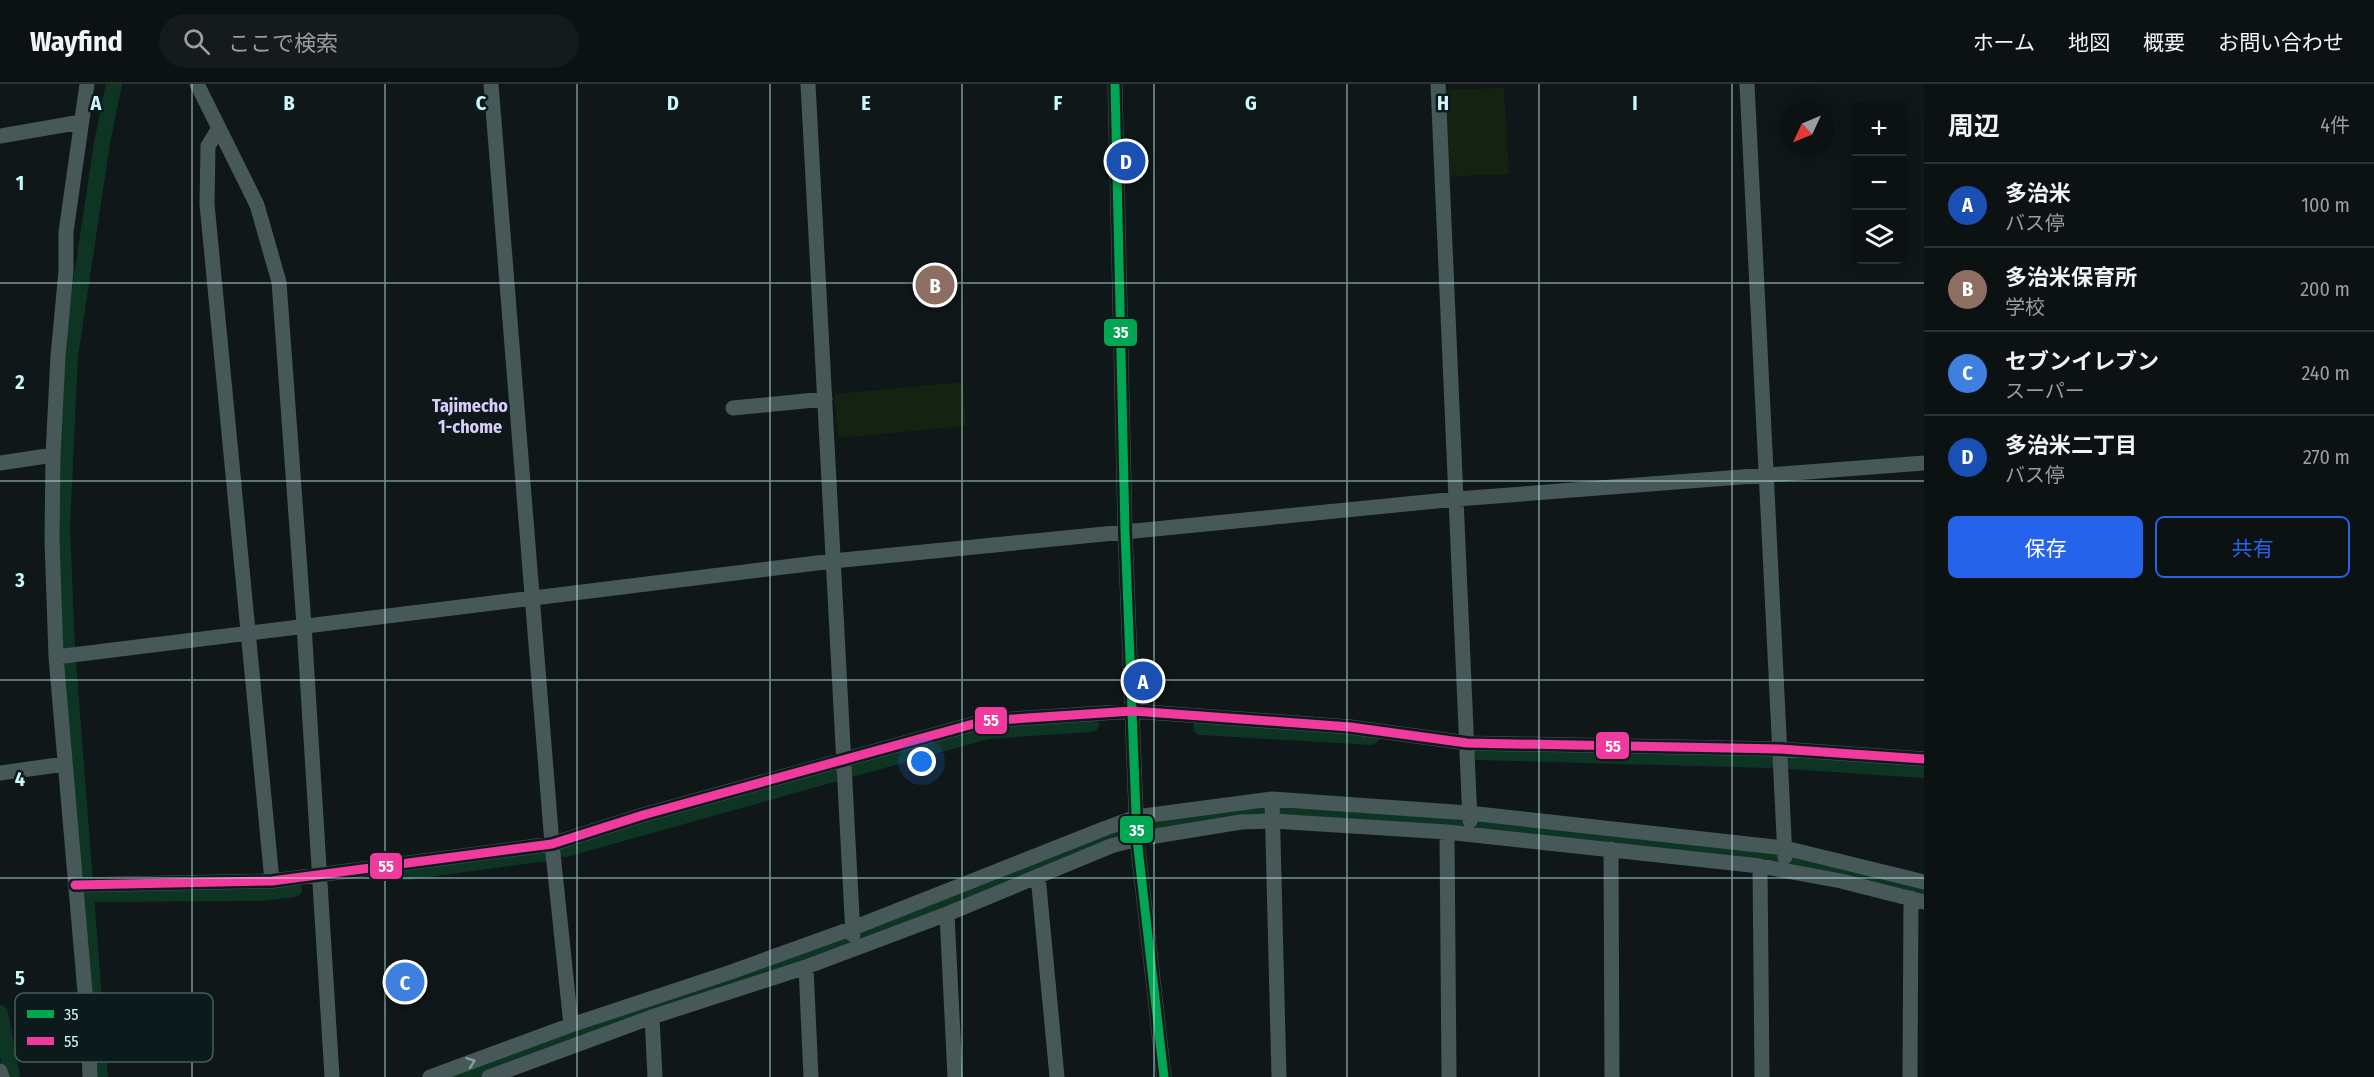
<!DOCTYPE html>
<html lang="ja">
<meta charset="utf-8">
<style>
body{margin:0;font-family:"Fira Sans Condensed","Noto Sans JP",sans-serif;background:#151a1b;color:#f1f3f6}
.controls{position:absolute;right:18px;top:18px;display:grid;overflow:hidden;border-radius:9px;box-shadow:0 3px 15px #0003}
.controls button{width:54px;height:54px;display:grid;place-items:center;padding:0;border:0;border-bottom:2px solid #2c3132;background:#0c1112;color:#f1f3f6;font:30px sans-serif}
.compass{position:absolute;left:1780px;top:18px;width:54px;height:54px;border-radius:50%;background:#0c1112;box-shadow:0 3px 15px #0003;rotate:226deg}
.you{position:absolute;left:922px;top:678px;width:21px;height:21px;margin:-15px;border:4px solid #fff;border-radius:50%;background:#1a73e8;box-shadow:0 0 0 9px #1a73e833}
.badge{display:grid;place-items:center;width:39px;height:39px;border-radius:50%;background:#2563eb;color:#fff;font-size:20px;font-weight:700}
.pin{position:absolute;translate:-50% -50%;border:3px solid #fff;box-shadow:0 2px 6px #0006}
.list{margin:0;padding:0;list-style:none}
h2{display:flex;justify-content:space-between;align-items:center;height:78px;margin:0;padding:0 24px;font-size:26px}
h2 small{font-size:20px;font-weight:400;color:#9a9d9f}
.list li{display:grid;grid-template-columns:39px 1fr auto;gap:18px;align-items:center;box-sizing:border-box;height:84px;padding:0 24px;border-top:2px solid #2c3132}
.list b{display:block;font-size:22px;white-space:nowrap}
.list p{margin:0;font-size:20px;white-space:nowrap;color:#9a9d9f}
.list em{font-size:20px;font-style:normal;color:#9a9d9f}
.actions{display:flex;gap:12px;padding:18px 24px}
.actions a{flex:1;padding:14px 0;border:2px solid #2563eb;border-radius:9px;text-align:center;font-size:21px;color:#2563eb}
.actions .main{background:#2563eb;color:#fff}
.icon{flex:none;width:33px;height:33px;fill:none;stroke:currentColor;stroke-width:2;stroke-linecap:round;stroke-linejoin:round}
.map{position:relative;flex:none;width:1924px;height:993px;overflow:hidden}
header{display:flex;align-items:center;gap:36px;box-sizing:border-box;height:84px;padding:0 30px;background:#0c1112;border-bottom:2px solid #2c3132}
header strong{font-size:28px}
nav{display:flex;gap:33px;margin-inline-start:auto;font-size:21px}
.search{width:420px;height:54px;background:#151a1b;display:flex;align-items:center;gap:15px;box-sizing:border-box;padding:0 21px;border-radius:33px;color:#9a9d9f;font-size:22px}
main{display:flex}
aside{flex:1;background:#0c1112}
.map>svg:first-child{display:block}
.green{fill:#132211}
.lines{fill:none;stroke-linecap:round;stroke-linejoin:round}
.canal{stroke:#0e3524;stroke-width:16}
.minor{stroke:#465857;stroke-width:15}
.bus-1-casing{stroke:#0d1a1b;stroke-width:14}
.bus-2-casing{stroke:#0d1a1b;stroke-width:14}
.bus-1{stroke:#00a651;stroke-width:9}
.bus-2{stroke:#f13a9d;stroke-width:9}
.oneway{stroke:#82a0a0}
.grid{fill:none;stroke:#ccf8fa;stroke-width:1.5;stroke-opacity:0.55}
.labels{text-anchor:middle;stroke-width:5;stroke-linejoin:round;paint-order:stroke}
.neighbourhood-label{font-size:18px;font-weight:bold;fill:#dbcefa;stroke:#0d1a1b}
.key{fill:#0d1a1b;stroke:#465d5e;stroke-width:1.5}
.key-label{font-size:16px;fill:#ccf8fa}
.grid-label{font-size:20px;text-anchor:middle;font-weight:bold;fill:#ccf8fa;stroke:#0d1a1b;stroke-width:5;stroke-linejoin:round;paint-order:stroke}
.line-badge{stroke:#0d1a1b;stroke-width:2}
.badge-label{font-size:16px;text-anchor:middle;font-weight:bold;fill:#fff}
</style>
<header>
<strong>Wayfind</strong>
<div class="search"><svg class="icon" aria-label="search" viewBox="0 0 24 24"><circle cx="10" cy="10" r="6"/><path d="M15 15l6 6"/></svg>ここで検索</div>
<nav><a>ホーム</a><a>地図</a><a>概要</a><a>お問い合わせ</a></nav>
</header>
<main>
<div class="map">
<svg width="1924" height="993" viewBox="0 0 1924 993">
<rect width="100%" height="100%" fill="#101718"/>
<path class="green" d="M1504,4l5,86 -72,3 -3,-87z
M963,298l3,44 -128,12 -4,-44z"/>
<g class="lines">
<path class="canal" d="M1201,643l170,10
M1476,668l295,8
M1789,677l135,9
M565,765l422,-118 104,-7
M407,788l140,-19
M86,810l175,-1 33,-4
M0,929l12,64
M100,993l-33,-428 -5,-122 8,-171 32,-213 12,-59
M455,993l176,-63 186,-63 306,-121 119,-19 111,2 152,13 180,21 108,14 131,31"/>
<path class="minor" d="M87,0l-21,148v39l-8,85 -5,99 -1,85 4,117 32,370 2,50
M197,0l60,121 22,77 25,343 28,452
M491,0l61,760 19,181
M808,0l45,851
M1115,0l10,447 12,308 27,238
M1438,0l32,737
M1747,0l38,773
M219,44l-11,18 -1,58 65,677
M0,52l81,-14
M733,324l92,-9
M0,379l53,-8
M56,573l777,-96 624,-62 467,-36
M0,689l65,-9
M1272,715l7,278
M1447,748l2,245
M1611,765l1,228
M1760,782l2,211
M1038,792l19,201
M75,801l197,-4 280,-37 91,-29 341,-94 149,-10 217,16 117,16 313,6 144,10
M947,830l8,163
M806,883l5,110
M652,933l3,60
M0,987l2,6
M430,993l141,-52 160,-53 122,-44 253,-100 30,-11 136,-18 197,14 316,35 139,34
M489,993l163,-60 154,-50 141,-53 164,-68 26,-7 104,-17 32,-1 174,11 313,34 81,15 83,21
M1910,993l1,-179"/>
<g class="bus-1-casing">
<path id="bus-1" d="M1115,0l10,447 12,308 27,238"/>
</g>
<g class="bus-2-casing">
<path id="bus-2" d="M75,801l197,-4 280,-37 91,-29 341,-94 149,-10 217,16 117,16 313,6 144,10"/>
</g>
<use href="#bus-1" class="bus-1"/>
<use href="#bus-2" class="bus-2"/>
</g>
<defs><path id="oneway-chevron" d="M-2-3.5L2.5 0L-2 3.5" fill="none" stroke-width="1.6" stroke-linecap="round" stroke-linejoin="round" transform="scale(1.5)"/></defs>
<use class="oneway" href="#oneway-chevron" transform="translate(471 978) rotate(-20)"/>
<path class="grid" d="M192,0v993M385,0v993M577,0v993M770,0v993M962,0v993M1154,0v993M1347,0v993M1539,0v993M1732,0v993M0,199h1924M0,397h1924M0,596h1924M0,794h1924"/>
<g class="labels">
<g class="neighbourhood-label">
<text x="470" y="328">Tajimecho<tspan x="470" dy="21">1-chome</tspan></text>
</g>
</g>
<rect x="15" y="909" width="198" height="69" rx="9" class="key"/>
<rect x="27" y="926" width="27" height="8" fill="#00a651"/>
<rect x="27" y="953" width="27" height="8" fill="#f13a9d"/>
<g class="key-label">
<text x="64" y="936">35</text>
<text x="64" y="963">55</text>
</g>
<g class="grid-label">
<text x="96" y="26">A</text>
<text x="289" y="26">B</text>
<text x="481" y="26">C</text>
<text x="673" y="26">D</text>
<text x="866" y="26">E</text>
<text x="1058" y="26">F</text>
<text x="1251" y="26">G</text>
<text x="1443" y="26">H</text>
<text x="1635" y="26">I</text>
<text x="20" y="106">1</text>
<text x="20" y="305">2</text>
<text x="20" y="503">3</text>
<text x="20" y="702">4</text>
<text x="20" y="901">5</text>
</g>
<g class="line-badge">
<rect x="1103" y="234" width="35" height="29" rx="6" fill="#00a651"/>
<rect x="974" y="622" width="34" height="29" rx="6" fill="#f13a9d"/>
<rect x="1595" y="647" width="35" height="29" rx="6" fill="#f13a9d"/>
<rect x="1119" y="731" width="35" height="29" rx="6" fill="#00a651"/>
<rect x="369" y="768" width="34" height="28" rx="6" fill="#f13a9d"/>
</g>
<g class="badge-label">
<text x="1121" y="254">35</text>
<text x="991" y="642">55</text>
<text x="1613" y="668">55</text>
<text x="1137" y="752">35</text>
<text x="386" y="788">55</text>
</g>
</svg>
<div class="controls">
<button>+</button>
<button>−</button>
<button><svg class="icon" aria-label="layers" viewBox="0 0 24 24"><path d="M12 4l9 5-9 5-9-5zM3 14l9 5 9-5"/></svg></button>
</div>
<svg class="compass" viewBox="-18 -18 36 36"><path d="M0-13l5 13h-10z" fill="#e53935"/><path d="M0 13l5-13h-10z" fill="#9a9d9f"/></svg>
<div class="you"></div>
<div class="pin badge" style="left:1143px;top:597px;background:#1a4fb4">A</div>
<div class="pin badge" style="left:935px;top:201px;background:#8d6e63">B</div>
<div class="pin badge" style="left:405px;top:898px;background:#3f7fe0">C</div>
<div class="pin badge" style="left:1126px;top:77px;background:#1a4fb4">D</div>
</div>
<aside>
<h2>周辺<small>4件</small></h2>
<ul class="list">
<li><span class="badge" style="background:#1a4fb4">A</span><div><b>多治米</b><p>バス停</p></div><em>100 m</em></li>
<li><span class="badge" style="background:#8d6e63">B</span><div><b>多治米保育所</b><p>学校</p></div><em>200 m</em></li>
<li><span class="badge" style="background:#3f7fe0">C</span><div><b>セブンイレブン</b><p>スーパー</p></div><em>240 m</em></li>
<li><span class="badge" style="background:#1a4fb4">D</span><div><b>多治米二丁目</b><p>バス停</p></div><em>270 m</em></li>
</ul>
<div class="actions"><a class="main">保存</a><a>共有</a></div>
</aside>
</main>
